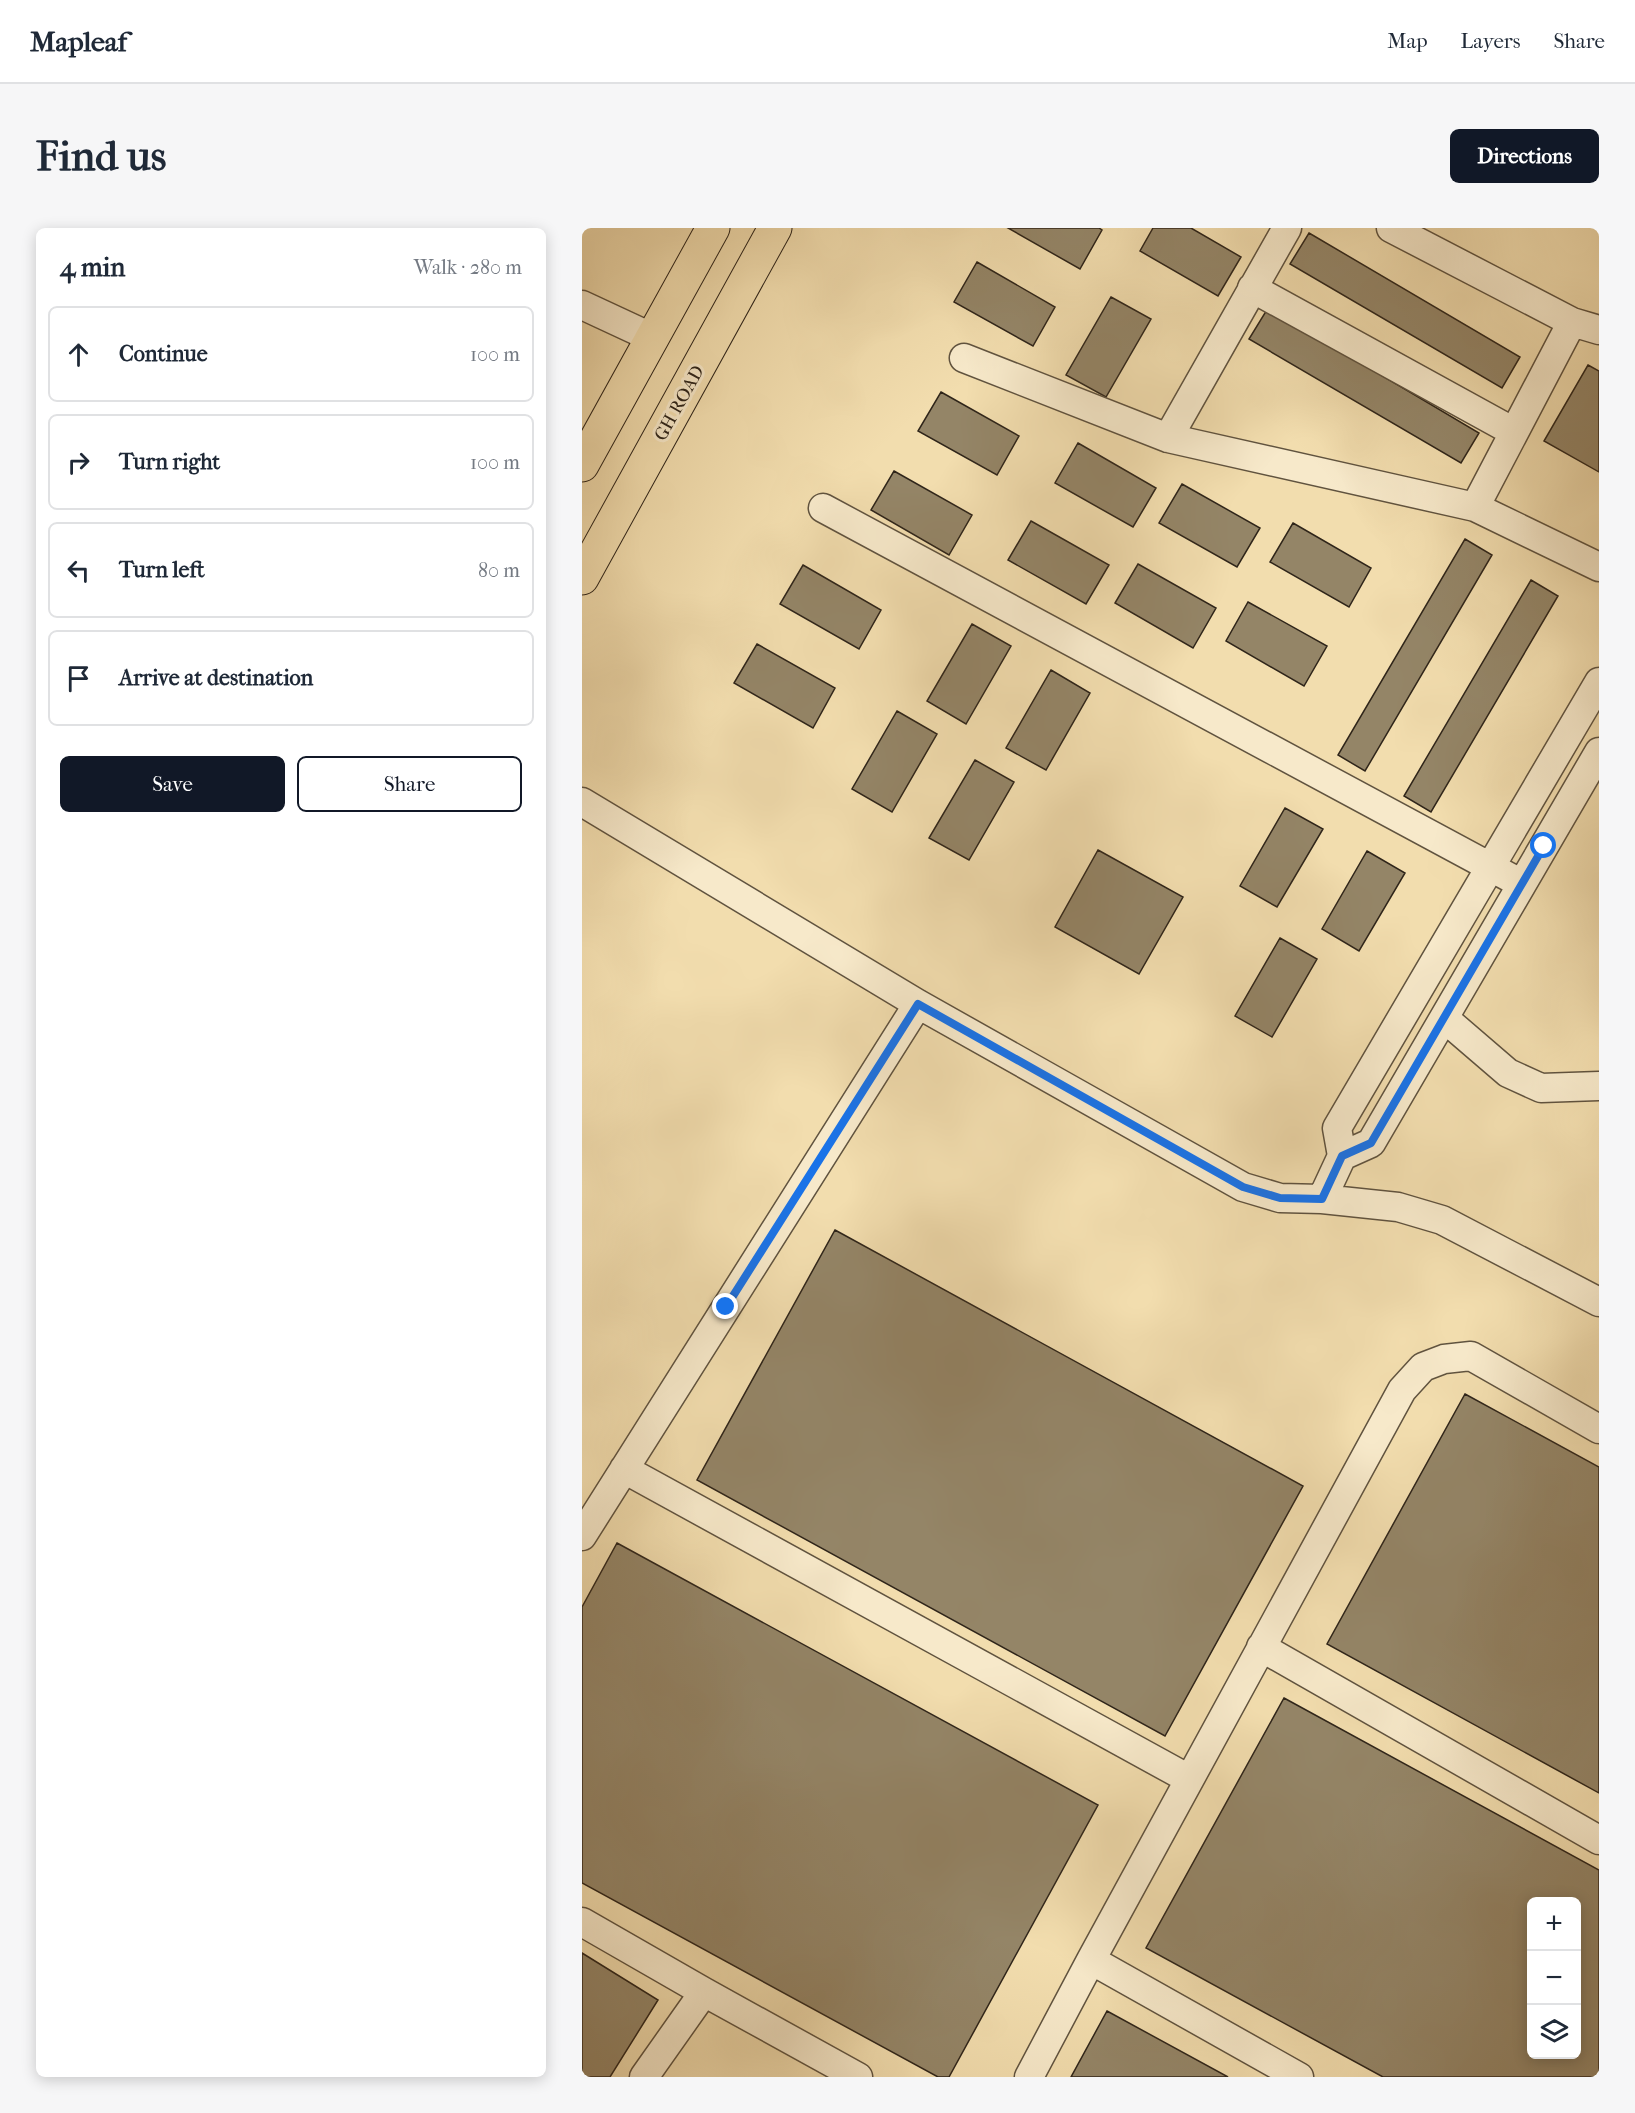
<!DOCTYPE html>
<meta charset="utf-8">
<style>
body{margin:0;font-family:"IM FELL French Canon",serif;background:#f6f6f7;color:#1f2937}
.controls{position:absolute;right:18px;bottom:18px;display:grid;overflow:hidden;border-radius:9px;box-shadow:0 3px 15px #0003}
.controls button{width:54px;height:54px;display:grid;place-items:center;padding:0;border:0;border-bottom:2px solid #e0e1e3;background:#fff;color:#1f2937;font:30px sans-serif}
.stop{position:absolute;width:18px;height:18px;margin:-14px;border:4px solid #1a73e8;border-radius:50%;background:#fff}
.stop.end{background:#1a73e8;border-color:#fff;box-shadow:0 2px 6px #0008}
.list{margin:0;padding:0;list-style:none}
h2{display:flex;justify-content:space-between;align-items:center;height:78px;margin:0;padding:0 24px;font-size:26px}
h2 small{font-size:20px;font-weight:400;color:#747a83}
.list li{display:grid;grid-template-columns:39px 1fr auto;gap:18px;align-items:center;box-sizing:border-box;height:96px;margin:0 12px 12px;padding:0 12px;border:2px solid #e0e1e3;border-radius:9px}
.list b{display:block;font-size:22px;white-space:nowrap}
.list em{font-size:20px;font-style:normal;color:#747a83}
.actions{display:flex;gap:12px;padding:18px 24px}
.actions a{flex:1;padding:14px 0;border:2px solid #111827;border-radius:9px;text-align:center;font-size:21px;color:#111827}
.actions .main{background:#111827;color:#fff}
.icon{flex:none;width:33px;height:33px;fill:none;stroke:currentColor;stroke-width:2;stroke-linecap:round;stroke-linejoin:round}
.map{position:relative;flex:none;width:1017px;height:1849px;overflow:hidden;border-radius:9px}
header{display:flex;align-items:center;gap:36px;box-sizing:border-box;height:84px;padding:0 30px;background:#fff;border-bottom:2px solid #e0e1e3}
header strong{font-size:28px}
nav{display:flex;gap:33px;margin-inline-start:auto;font-size:21px}
.intro{display:flex;align-items:center;justify-content:space-between;box-sizing:border-box;height:144px;padding:0 36px}
h1{margin:0;font-size:42px}
.button{padding:15px 27px;border-radius:9px;background:#111827;color:#fff;font-size:21px;font-weight:700}
main{display:flex;gap:36px;padding:0 36px}
aside{flex:1;background:#fff;border-radius:9px;box-shadow:0 3px 15px #0003}
.map>svg:first-child{display:block}
.building{fill:#948567;stroke:#2f251a;stroke-width:1.5;fill-rule:evenodd}
.lines{fill:none;stroke-linecap:round;stroke-linejoin:round}
.minor-casing{stroke:#60533f;stroke-width:31}
.major-casing{stroke:#2f251a;stroke-width:35}
.minor{stroke:#f7e9ca;stroke-width:28}
.major{stroke:#f2ddae;stroke-width:33}
.route{stroke:#1a73e8;stroke-width:8}
.labels{text-anchor:middle;stroke-width:6;stroke-linejoin:round;paint-order:stroke}
.street-label{font-size:18px;fill:#2f251a;stroke:#f7e9ca}
</style>
<header>
<strong>Mapleaf</strong>
<nav><a>Map</a><a>Layers</a><a>Share</a></nav>
</header>
<div class="intro"><h1>Find us</h1><a class="button">Directions</a></div>
<main>
<aside>
<h2>4 min<small>Walk · 280 m</small></h2>
<ul class="list">
<li><svg class="icon" aria-label="ahead" viewBox="0 0 24 24"><path d="M12 20V5M6 11l6-6 6 6"/></svg><div><b>Continue</b></div><em>100 m</em></li>
<li><svg class="icon" aria-label="right" viewBox="0 0 24 24"><path d="M7 20v-9h11M14 6l5 5-5 5"/></svg><div><b>Turn right</b></div><em>100 m</em></li>
<li><svg class="icon" aria-label="left" viewBox="0 0 24 24"><path d="M17 20v-9H6M10 6l-5 5 5 5"/></svg><div><b>Turn left</b></div><em>80 m</em></li>
<li><svg class="icon" aria-label="arrive" viewBox="0 0 24 24"><path d="M6 21V4h12l-3 4 3 4H6"/></svg><div><b>Arrive at destination</b></div></li>
</ul>
<div class="actions"><a class="main">Save</a><a>Share</a></div>
</aside>
<div class="map">
<svg width="1017" height="1849" viewBox="0 0 1017 1849">
<rect width="100%" height="100%" fill="#f2ddae"/>
<filter id="stains"><feTurbulence type="fractalNoise" baseFrequency=".00333" numOctaves="4"/><feColorMatrix values="0 0 0 0 .2 0 0 0 0 .09 0 0 0 0 .02 0 0 0 .5 -.17"/></filter>
<radialGradient id="worn" r=".72"><stop offset=".6" stop-color="#630" stop-opacity="0"/><stop offset="1" stop-color="#630" stop-opacity=".3"/></radialGradient>
<path class="building" d="M426,0h91l3,2 -22,39z
M571,0h38l50,29 -23,39 -78,-45z
M727,5l211,124 -18,31 -212,-124z
M395,34l78,45 -22,39 -79,-44z
M529,69l40,22 -45,78 -40,-22z
M686,80l211,125 -18,30 -212,-124z
M1006,137l11,6v101l-55,-31z
M359,164l78,44 -22,39 -79,-44z
M496,215l78,45 -23,39 -78,-44z
M312,243l78,44 -23,40 -78,-45z
M600,256l78,44 -23,39 -78,-44z
M449,293l78,44 -23,39 -78,-44z
M711,295l78,45 -22,39 -79,-45z
M883,311l27,16 -127,216 -27,-16z
M556,336l78,44 -23,40 -78,-45z
M221,337l78,45 -22,39 -79,-45z
M949,352l27,16 -127,216 -27,-16z
M666,374l79,44 -23,40 -78,-45z
M390,396l39,22 -45,78 -39,-23z
M175,416l78,44 -22,40 -79,-45z
M469,442l39,23 -44,77 -40,-22z
M315,483l40,23 -45,78 -40,-23z
M393,532l39,22 -45,78 -40,-22z
M703,580l38,21 -46,78 -37,-21z
M516,622l85,47 -44,77 -84,-47z
M785,623l38,22 -46,78 -37,-22z
M698,710l37,21 -45,78 -37,-21z
M253,1002l468,256 -138,250 -468,-256z
M883,1166l134,73v326l-272,-149z
M35,1315l481,262 -149,272h-11l-356,-194v-276z
M702,1470l315,172v207h-216l-237,-129zM950,1674h44v152h-44z
M0,1725l76,47 -48,77h-28z
M525,1783l121,66h-157z"/>
<g class="lines">
<g class="minor-casing">
<path id="minor" d="M809,0l181,94 27,8
M670,60l262,144
M0,77l71,33
M382,130l204,80 307,69 124,60
M586,210l119,-210
M893,279l97,-185
M241,280l699,376
M0,574l336,202 325,183 37,11 42,1 76,8 44,13 157,82
M862,790l64,55 33,15 58,-2
M760,928l29,-13 228,-391
M740,971l20,-43 -5,-28 262,-446
M42,1241l565,310
M0,1308l336,-532
M679,1419l338,193
M0,1694l122,70 154,85
M509,1732l208,117
M62,1849l60,-85
M447,1849l62,-117 311,-570 21,-23 21,-8 27,-3 128,73"/>
</g>
<g class="major-casing">
<path id="major" d="M0,237l131,-237
M0,350l193,-350"/>
</g>
<use href="#minor" class="minor"/>
<use href="#major" class="major"/>
</g>
<g class="lines">
<path class="route" d="M144,1079l192,-303 325,183 37,11 42,1 20,-43 29,-13 173,-297"/>
</g>
<g class="labels">
<g class="street-label">
<text transform="translate(97 175) rotate(-61)" y="6">GH ROAD</text>
</g>
</g>
<rect width="100%" height="100%" filter="url(#stains)"/>
<rect width="100%" height="100%" fill="url(#worn)"/>
</svg>
<div class="controls">
<button>+</button>
<button>−</button>
<button><svg class="icon" aria-label="layers" viewBox="0 0 24 24"><path d="M12 4l9 5-9 5-9-5zM3 14l9 5 9-5"/></svg></button>
</div>
<div class="stop" style="left:962px;top:618px"></div>
<div class="stop end" style="left:144px;top:1079px"></div>
</div>
</main>
